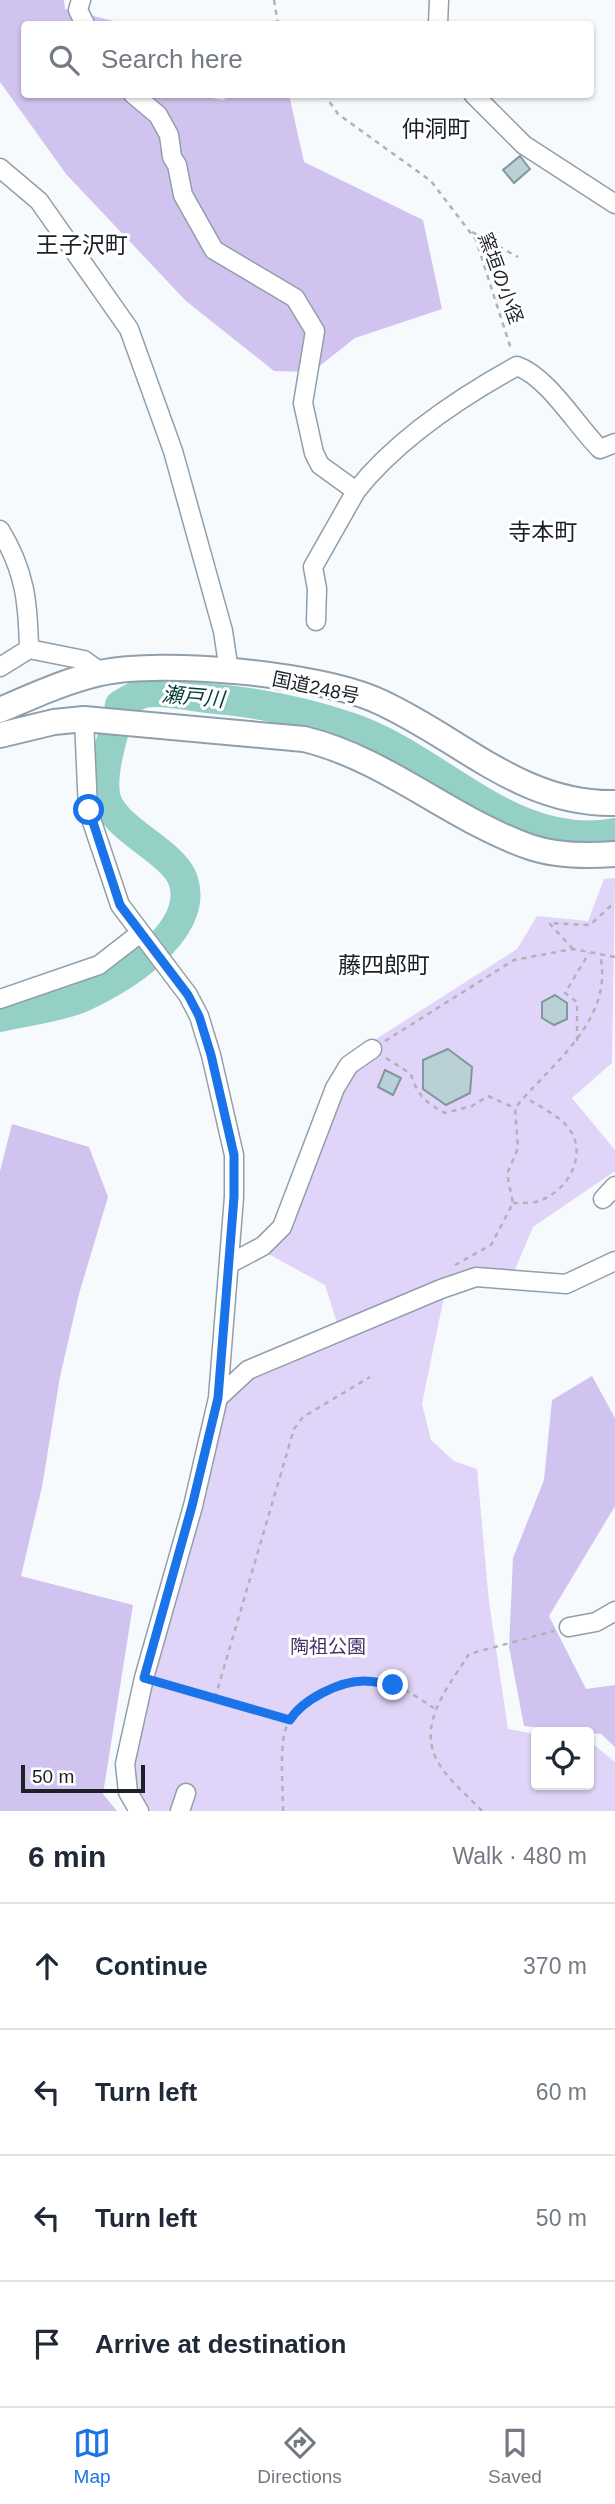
<!DOCTYPE html>
<meta charset="utf-8">
<style>
body{margin:0;font-family:Helvetica,"Noto Sans JP",sans-serif;background:#f2f2f3;color:#1f2937}
.controls{position:absolute;right:21px;bottom:21px;display:grid;overflow:hidden;border-radius:7px;box-shadow:0 2px 5px #0004}
.controls button{width:63px;height:63px;display:grid;place-items:center;padding:0;border:0;border-bottom:2px solid #e0e1e3;background:#fff;color:#1f2937;font:35px sans-serif}
.scale{position:absolute;left:21px;bottom:18px;width:124px;box-sizing:border-box;padding-left:7px;border:4px solid #1b2126;border-top:0;font-size:19px;line-height:24px;white-space:nowrap;color:#1b2126;-webkit-text-stroke:5px #fff;paint-order:stroke}
.stop{position:absolute;width:21px;height:21px;margin:-16px;border:5px solid #1a73e8;border-radius:50%;background:#fff}
.stop.end{background:#1a73e8;border-color:#fff;box-shadow:0 2px 7px #0008}
.list{margin:0;padding:0;list-style:none}
h2{display:flex;justify-content:space-between;align-items:center;height:91px;margin:0;padding:0 28px;font-size:30px}
h2 small{font-size:23px;font-weight:400;color:#747a83}
.list li{display:grid;grid-template-columns:46px 1fr auto;gap:21px;align-items:center;box-sizing:border-box;height:126px;padding:0 28px;border-top:2px solid #e0e1e3}
.list b{display:block;font-size:26px;white-space:nowrap}
.list em{font-size:23px;font-style:normal;color:#747a83}
.icon{flex:none;width:38px;height:38px;fill:none;stroke:currentColor;stroke-width:2;stroke-linecap:round;stroke-linejoin:round}
.map{position:relative;flex:none;width:615px;height:1811px;overflow:hidden}
.search{position:absolute;background:#fff;box-shadow:0 2px 5px #0004;left:21px;right:21px;top:21px;height:77px;display:flex;align-items:center;gap:18px;box-sizing:border-box;padding:0 24px;border-radius:7px;color:#747a83;font-size:26px}
.sheet{height:595px;background:#fff}
nav{display:flex;justify-content:space-around;align-items:center;box-sizing:border-box;height:98px;border-top:2px solid #e0e1e3;background:#fff;font-size:19px;color:#747a83}
nav a{display:grid;justify-items:center;gap:4px}
nav .on{color:#1a73e8}
.map>svg:first-child{display:block}
.green{fill:#e0d5f8}
.forest{fill:#d1c3ef}
.lines{fill:none;stroke-linecap:round;stroke-linejoin:round}
.river{stroke:#95d0c7;stroke-width:30}
.building{fill:#b9d1d6;stroke:#81979c;stroke-width:2}
.minor-casing{stroke:#8f9fab;stroke-width:21}
.highway-casing{stroke:#8f9fab;stroke-width:28}
.path{stroke:#afb3b7;stroke-width:2.5;stroke-dasharray:5 5;stroke-linecap:butt}
.minor{stroke:#fff;stroke-width:18}
.highway{stroke:#fff;stroke-width:24}
.route{stroke:#1a73e8;stroke-width:9}
.labels{text-anchor:middle;stroke-width:6;stroke-linejoin:round;paint-order:stroke}
.street-label{font-size:19px;fill:#1b2126;stroke:#fff}
.park-label{font-size:19px;fill:#463167;stroke:#fff}
.water-label{font-size:21px;font-style:italic;fill:#033c36;stroke:#fff}
.quarter-label{font-size:23px;fill:#1b2126;stroke:#fff}
</style>
<div class="map">
<svg width="615" height="1811" viewBox="0 0 615 1811">
<rect width="100%" height="100%" fill="#f7fafd"/>
<path class="green" d="M615,878l-3,185 -40,35 43,52v21l-82,56 -19,45 -34,-4 -33,14 -25,122 9,36 23,21 23,8 12,133 19,127 28,5v51h53v-43l3,1 23,19v49h-468l-12,-28 -1,-30 78,-342 14,-7 17,-27 98,-41 -16,-51 -64,-35 98,-200 158,-101 20,-33 51,5 16,-42z"/>
<path class="forest" d="M0,0h64l1,9 61,15h-102v70h162l38,6 4,-5 54,-1 8,5 14,63 119,58 19,89 -87,29 -43,34 -38,-1 -88,-70 -120,-127 -66,-92z
M12,1124l77,23 19,50 -29,97 -19,83 -18,110 -21,89 112,29 -30,189 14,17h-117v-640z
M592,1376l23,42v88l-66,110 37,73 29,-4v62l-14,-13 -77,-8 -15,-79 4,-89 31,-78 8,-80z"/>
<g class="lines">
<path class="river" d="M0,1017c25,-6 54,-9 78,-18 39,-16 123,-67 105,-119 -10,-30 -74,-52 -78,-86 -4,-28 10,-61 15,-89 7,-4 16,-10 24,-12 17,-4 45,3 63,5 47,4 98,14 142,29 91,30 162,125 266,106"/>
</g>
<path class="building" d="M520,156l10,13 -16,14 -11,-13z
M555,995l12,8v16l-13,6 -12,-7v-16z
M448,1049l24,18 -2,26 -24,12 -23,-16v-29z
M385,1070l16,8 -8,17 -15,-8z"/>
<g class="lines">
<g class="minor-casing">
<path id="minor" d="M81,0l-3,10 7,14
M438,24l1,-24
M133,94l25,21 11,20 3,22 5,8 6,30 31,55 81,48 20,33 -12,72 11,50 6,12 36,26c41,-52 103,-93 161,-125 31,11 59,59 83,83l15,-6
M473,94l51,51 91,59
M0,168l39,33 90,128 44,122 50,180 6,40
M0,530c25,41 28,72 29,119
M316,621l1,-32 -4,-22 43,-76
M0,667l29,-18 55,11 18,13
M84,719l4,91 32,95 68,90 11,21 12,39 23,100v42l-16,201 -25,108 -49,172 -19,86 3,28 11,19
M0,999l99,-34 40,-31
M603,1199l12,-13
M229,1264l34,-18 19,-19 53,-139 14,-23 23,-16
M218,1398l30,-28 193,-81 35,-12 90,7 49,-23
M569,1627l27,-5 19,-11
M180,1811l6,-18"/>
</g>
<g class="highway-casing">
<path id="highway" d="M0,710c33,-14 65,-29 100,-37 64,-14 219,1 278,28 81,36 142,104 237,102
M0,735l54,-13 30,-3 220,20c83,20 146,80 226,108 26,9 58,9 85,7"/>
</g>
<path class="path" d="M274,0l4,24
M324,94l14,20 93,67 45,59 35,109
M472,232l46,25
M573,949l-24,-26 41,2 25,-23
M385,1041l129,-81 59,-11 42,8
M577,1041v-39l-12,-9 24,-40
M386,1058l25,16c6,21 15,29 34,39l27,-7 16,-10 27,12
M513,1203c7,0 16,0 22,-1 33,-8 56,-50 31,-77 -10,-11 -28,-19 -41,-28
M455,1265l36,-20 22,-42 -6,-29 11,-26 -3,-40c35,-43 100,-88 85,-153
M159,1682l131,38
M215,1698l79,-269 9,-12 67,-40
M283,1811c0,-24 -3,-52 1,-76 8,-42 72,-59 108,-50 15,4 29,15 42,23
M482,1811c-14,-15 -34,-31 -44,-49 -22,-38 11,-76 31,-108l85,-23"/>
<use href="#minor" class="minor"/>
<use href="#highway" class="highway"/>
</g>
<g class="lines">
<path class="route" d="M89,810l31,95 68,90 11,21 12,39 23,100v42l-16,201 -26,108 -48,172 146,42c13,-21 50,-39 74,-39 10,0 20,3 29,4"/>
</g>
<g class="labels">
<g class="street-label">
<text transform="translate(501 278) rotate(70)" y="7">窯垣の小径</text>
<text transform="translate(316 687) rotate(12)" y="7">国道248号</text>
</g>
<g class="park-label">
<text x="328" y="1653">陶祖公園</text>
</g>
<g class="water-label">
<text transform="translate(193 697) rotate(5)" y="7">瀬戸川</text>
</g>
<g class="quarter-label">
<text x="436" y="137">仲洞町</text>
<text x="82" y="253">王子沢町</text>
<text x="543" y="540">寺本町</text>
<text x="384" y="973">藤四郎町</text>
</g>
</g>
</svg>
<div class="controls">
<button><svg class="icon" aria-label="locate" viewBox="0 0 24 24"><circle cx="12" cy="12" r="6"/><path d="M12 2v4M12 18v4M2 12h4M18 12h4"/></svg></button>
</div>
<div class="scale">50 m</div>
<div class="stop" style="left:89px;top:810px"></div>
<div class="stop end" style="left:393px;top:1685px"></div>
<div class="search"><svg class="icon" aria-label="search" viewBox="0 0 24 24"><circle cx="10" cy="10" r="6"/><path d="M15 15l6 6"/></svg>Search here</div>
</div>
<section class="sheet">
<h2>6 min<small>Walk · 480 m</small></h2>
<ul class="list">
<li><svg class="icon" aria-label="ahead" viewBox="0 0 24 24"><path d="M12 20V5M6 11l6-6 6 6"/></svg><div><b>Continue</b></div><em>370 m</em></li>
<li><svg class="icon" aria-label="left" viewBox="0 0 24 24"><path d="M17 20v-9H6M10 6l-5 5 5 5"/></svg><div><b>Turn left</b></div><em>60 m</em></li>
<li><svg class="icon" aria-label="left" viewBox="0 0 24 24"><path d="M17 20v-9H6M10 6l-5 5 5 5"/></svg><div><b>Turn left</b></div><em>50 m</em></li>
<li><svg class="icon" aria-label="arrive" viewBox="0 0 24 24"><path d="M6 21V4h12l-3 4 3 4H6"/></svg><div><b>Arrive at destination</b></div></li>
</ul>
</section>
<nav>
<a class="on"><svg class="icon" aria-label="map" viewBox="0 0 24 24"><path d="M3 6l6-2 6 2 6-2v14l-6 2-6-2-6 2zM9 4v14M15 6v14"/></svg>Map</a>
<a><svg class="icon" aria-label="directions" viewBox="0 0 24 24"><path d="M12 3l9 9-9 9-9-9zM9 14v-3h6M13 9l2 2-2 2"/></svg>Directions</a>
<a><svg class="icon" aria-label="saved" viewBox="0 0 24 24"><path d="M7 4h10v16l-5-4-5 4z"/></svg>Saved</a>
</nav>
